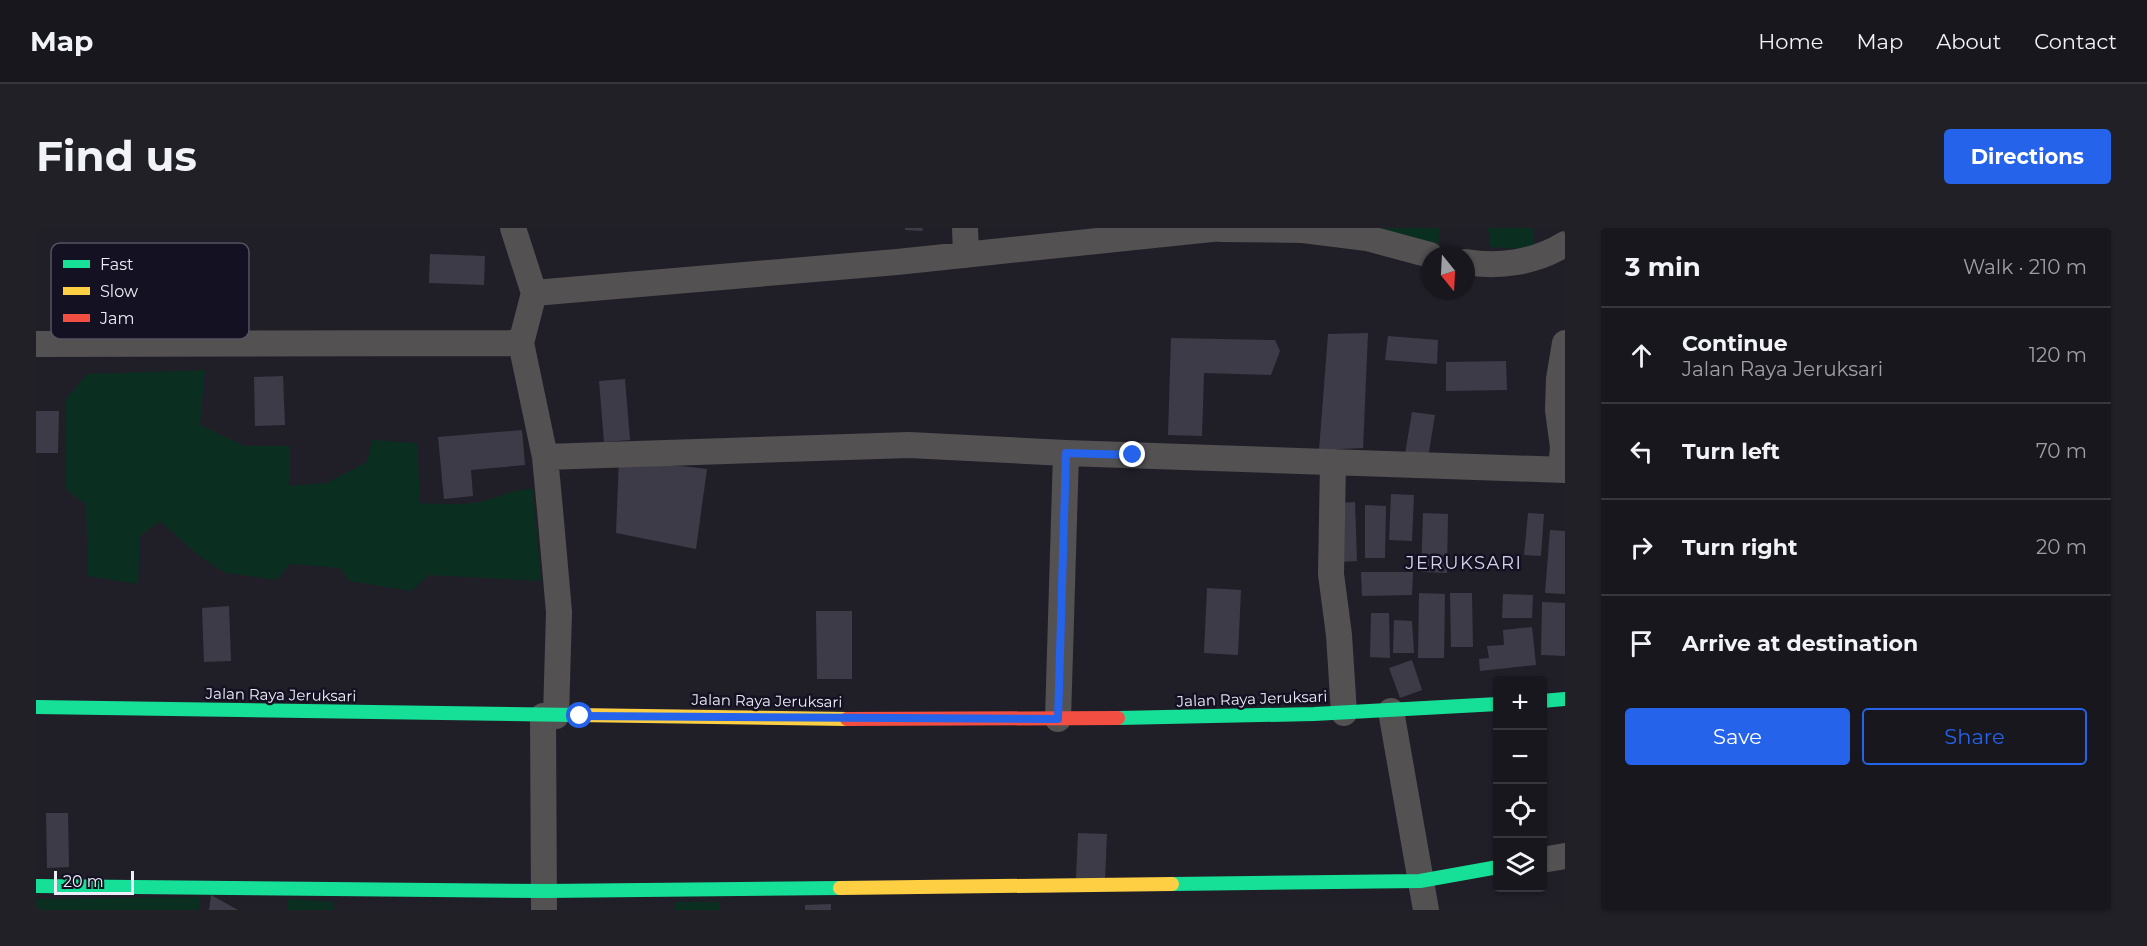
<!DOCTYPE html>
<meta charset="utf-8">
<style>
body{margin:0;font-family:Montserrat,sans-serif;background:#212027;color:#f1f3f6}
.controls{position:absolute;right:18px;bottom:18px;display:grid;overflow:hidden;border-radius:6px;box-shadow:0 2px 4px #0004}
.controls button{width:54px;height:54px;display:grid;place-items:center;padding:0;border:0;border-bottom:2px solid #36363c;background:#18171e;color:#f1f3f6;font:30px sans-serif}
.compass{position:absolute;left:1385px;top:18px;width:54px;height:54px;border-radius:50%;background:#18171e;box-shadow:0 2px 4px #0004;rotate:162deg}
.scale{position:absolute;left:18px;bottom:15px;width:80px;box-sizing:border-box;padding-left:6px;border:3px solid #edecf8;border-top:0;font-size:16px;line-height:21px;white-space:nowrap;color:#edecf8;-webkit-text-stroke:4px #141122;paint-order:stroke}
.stop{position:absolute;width:18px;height:18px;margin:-14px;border:4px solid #2563eb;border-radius:50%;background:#fff}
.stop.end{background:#2563eb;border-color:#fff;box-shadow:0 2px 6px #0008}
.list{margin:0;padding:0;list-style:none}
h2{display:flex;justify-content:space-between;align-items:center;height:78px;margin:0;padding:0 24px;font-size:26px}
h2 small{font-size:20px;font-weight:400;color:#9f9fa4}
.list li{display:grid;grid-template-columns:39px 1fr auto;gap:18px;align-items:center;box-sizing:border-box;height:96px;padding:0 24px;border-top:2px solid #36363c}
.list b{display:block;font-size:22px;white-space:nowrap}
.list p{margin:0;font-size:20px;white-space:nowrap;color:#9f9fa4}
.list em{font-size:20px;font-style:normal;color:#9f9fa4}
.actions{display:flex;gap:12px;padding:18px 24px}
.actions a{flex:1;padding:14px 0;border:2px solid #2563eb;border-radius:6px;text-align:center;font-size:21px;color:#2563eb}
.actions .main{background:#2563eb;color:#fff}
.icon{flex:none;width:33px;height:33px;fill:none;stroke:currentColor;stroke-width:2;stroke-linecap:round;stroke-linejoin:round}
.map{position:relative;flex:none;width:1529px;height:682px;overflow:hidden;border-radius:6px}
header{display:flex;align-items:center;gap:36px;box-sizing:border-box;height:84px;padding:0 30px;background:#18171e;border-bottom:2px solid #36363c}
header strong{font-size:28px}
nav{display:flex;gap:33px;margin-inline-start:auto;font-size:21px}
.intro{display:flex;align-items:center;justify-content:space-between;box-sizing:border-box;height:144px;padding:0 36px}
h1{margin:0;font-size:42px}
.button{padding:15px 27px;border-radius:6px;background:#2563eb;color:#fff;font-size:21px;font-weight:700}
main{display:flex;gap:36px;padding:0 36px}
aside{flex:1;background:#18171e;border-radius:6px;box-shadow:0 2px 4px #0004}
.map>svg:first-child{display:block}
.green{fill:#0a2f21}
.building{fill:#3d3b48}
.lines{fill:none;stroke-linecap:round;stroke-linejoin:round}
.street{stroke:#535152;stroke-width:26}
.fast{stroke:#16e098;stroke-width:14}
.slow{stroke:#ffcf43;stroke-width:14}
.jam{stroke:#f24e42;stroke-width:14}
.route{stroke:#2563eb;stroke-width:8}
.labels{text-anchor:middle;stroke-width:5;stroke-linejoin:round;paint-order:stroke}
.street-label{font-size:15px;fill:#edecf8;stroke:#141122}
.quarter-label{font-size:18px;letter-spacing:1.5px;fill:#d7d5ed;stroke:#141122}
.key{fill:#141122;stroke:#555362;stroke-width:1.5}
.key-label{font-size:16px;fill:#edecf8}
</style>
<header>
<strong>Map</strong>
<nav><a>Home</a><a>Map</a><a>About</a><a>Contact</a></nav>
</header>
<div class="intro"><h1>Find us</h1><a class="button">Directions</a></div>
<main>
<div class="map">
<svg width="1529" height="682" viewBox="0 0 1529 682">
<rect width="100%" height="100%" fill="#201f28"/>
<path class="green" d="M1311,0h93l-2,18z
M1452,0h46v22l-44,-3z
M169,142l-5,55 44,21h46l-1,40 38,-3 40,-21 5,-22 45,3 3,60c23,1 44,3 67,-3 17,-5 27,-11 46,-11l8,92 -112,-6 -18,16 -62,-10 -9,-13 -51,-4 -12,16 -51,-7 -27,-17 -39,-35 -20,15 -2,48 -50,-8 -2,-71 -20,-16v-90l21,-25z
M164,669l-1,13h-163v-11z
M252,671l46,3 -1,8h-46z
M639,674h45v8h-46z"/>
<path class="building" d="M869,0h18l-1,3 -17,-1z
M394,26l55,2 -1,29 -55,-2z
M1332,105l-5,115 -44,2 9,-116z
M1352,108l50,4 -1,24 -52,-4z
M1135,110l104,2 5,11 -9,24 -67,-2 -2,63 -34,-1z
M1470,133l1,29 -61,1v-29z
M247,148l2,49 -30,1 -1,-49z
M589,151l5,61 -26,2 -5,-61z
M0,183h23l-1,42h-22z
M1376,184l23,3 -7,43 -23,-4z
M486,202l3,35 -54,5 2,26 -29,3 -6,-62z
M583,231l88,10 -11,80 -80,-16z
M1355,266l23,1 -2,46 -23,-1z
M1319,274l2,59 -17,1 -2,-59z
M1329,277l21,1 -1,52h-20z
M1387,285l25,1 -1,59 -26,-1z
M1492,285l16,1 -3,42 -17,-1z
M1514,302l15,1v63l-20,-1z
M1325,344h52l-1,23 -50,1z
M1171,360l34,2 -3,65 -34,-2z
M1383,365l26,1 -1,64h-26z
M1414,365h22l1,54h-22z
M1467,366l30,1 -1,23h-30z
M1506,374l23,1v53l-24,-1z
M193,378l2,55 -27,1 -2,-54z
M780,383h36v68h-35z
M1335,385h18l1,45 -20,-1z
M1358,392l18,1 2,32h-21z
M1496,399l4,38 -56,6 -1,-12 10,-1 -2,-12 17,-1 -1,-15z
M1376,432l10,30 -22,8 -11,-30z
M10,585h22l1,54 -22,1z
M1042,605l29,1 -2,46 -29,-2z
M175,667l27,15h-29z
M795,676v6h-26v-5z"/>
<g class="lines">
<path class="street" d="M477,0l21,65 -13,50 24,114 5,53 9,102 -3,104
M929,0l1,27
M1185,1l82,1 64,8 63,17
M1430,34c33,6 70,0 99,-18
M498,65l363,-31 324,-34
M0,116l485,-1
M509,229l364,-12 157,8 499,17
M1297,234l-2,112 8,61 5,78
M1525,242l2,-23 -5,-37 1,-31 6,-36
M1355,483l35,199
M507,488l1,194
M1022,491l8,-266
M1506,632l23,-4"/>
<path class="fast" d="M1506,473l23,-2
M0,479l540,8
M1082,490l196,-4 184,-10
M1136,656l248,-3 78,-14
M0,658l509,5 295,-3"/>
<path class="slow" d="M540,487l271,4
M804,660l332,-4"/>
<path class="jam" d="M811,491l271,-1"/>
</g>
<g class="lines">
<path class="route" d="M544,488l478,3 8,-266 67,2"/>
</g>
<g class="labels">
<g class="street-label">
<text transform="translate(245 467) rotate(1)" y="5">Jalan Raya Jeruksari</text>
<text transform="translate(1216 471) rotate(-2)" y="5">Jalan Raya Jeruksari</text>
<text transform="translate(731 473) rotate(1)" y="5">Jalan Raya Jeruksari</text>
</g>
<g class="quarter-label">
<text x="1428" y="341">JERUKSARI</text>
</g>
</g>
<rect x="15" y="15" width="198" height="96" rx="9" class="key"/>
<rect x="27" y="32" width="27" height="8" fill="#16e098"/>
<rect x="27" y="59" width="27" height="8" fill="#ffcf43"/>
<rect x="27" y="86" width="27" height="8" fill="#f24e42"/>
<g class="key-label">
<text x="64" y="42">Fast</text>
<text x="64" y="69">Slow</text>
<text x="64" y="96">Jam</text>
</g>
</svg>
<div class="controls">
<button>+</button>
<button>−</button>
<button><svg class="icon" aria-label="locate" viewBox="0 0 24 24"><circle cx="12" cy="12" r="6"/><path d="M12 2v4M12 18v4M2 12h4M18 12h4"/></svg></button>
<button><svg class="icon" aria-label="layers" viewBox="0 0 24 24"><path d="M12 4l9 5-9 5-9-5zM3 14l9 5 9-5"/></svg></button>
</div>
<svg class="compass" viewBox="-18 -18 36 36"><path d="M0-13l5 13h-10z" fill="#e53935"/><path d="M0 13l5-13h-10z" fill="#9f9fa4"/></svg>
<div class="scale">20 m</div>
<div class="stop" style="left:544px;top:488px"></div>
<div class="stop end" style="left:1097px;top:227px"></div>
</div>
<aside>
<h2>3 min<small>Walk · 210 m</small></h2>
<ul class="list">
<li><svg class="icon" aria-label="ahead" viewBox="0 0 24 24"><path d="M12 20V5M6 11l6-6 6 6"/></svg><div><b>Continue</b><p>Jalan Raya Jeruksari</p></div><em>120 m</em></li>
<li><svg class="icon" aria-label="left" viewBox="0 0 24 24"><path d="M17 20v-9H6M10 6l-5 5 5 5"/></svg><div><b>Turn left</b></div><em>70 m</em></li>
<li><svg class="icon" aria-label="right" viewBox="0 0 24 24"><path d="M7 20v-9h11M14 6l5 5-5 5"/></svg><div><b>Turn right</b></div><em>20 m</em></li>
<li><svg class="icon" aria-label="arrive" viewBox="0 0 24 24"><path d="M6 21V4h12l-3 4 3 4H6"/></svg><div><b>Arrive at destination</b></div></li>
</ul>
<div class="actions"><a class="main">Save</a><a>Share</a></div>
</aside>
</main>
